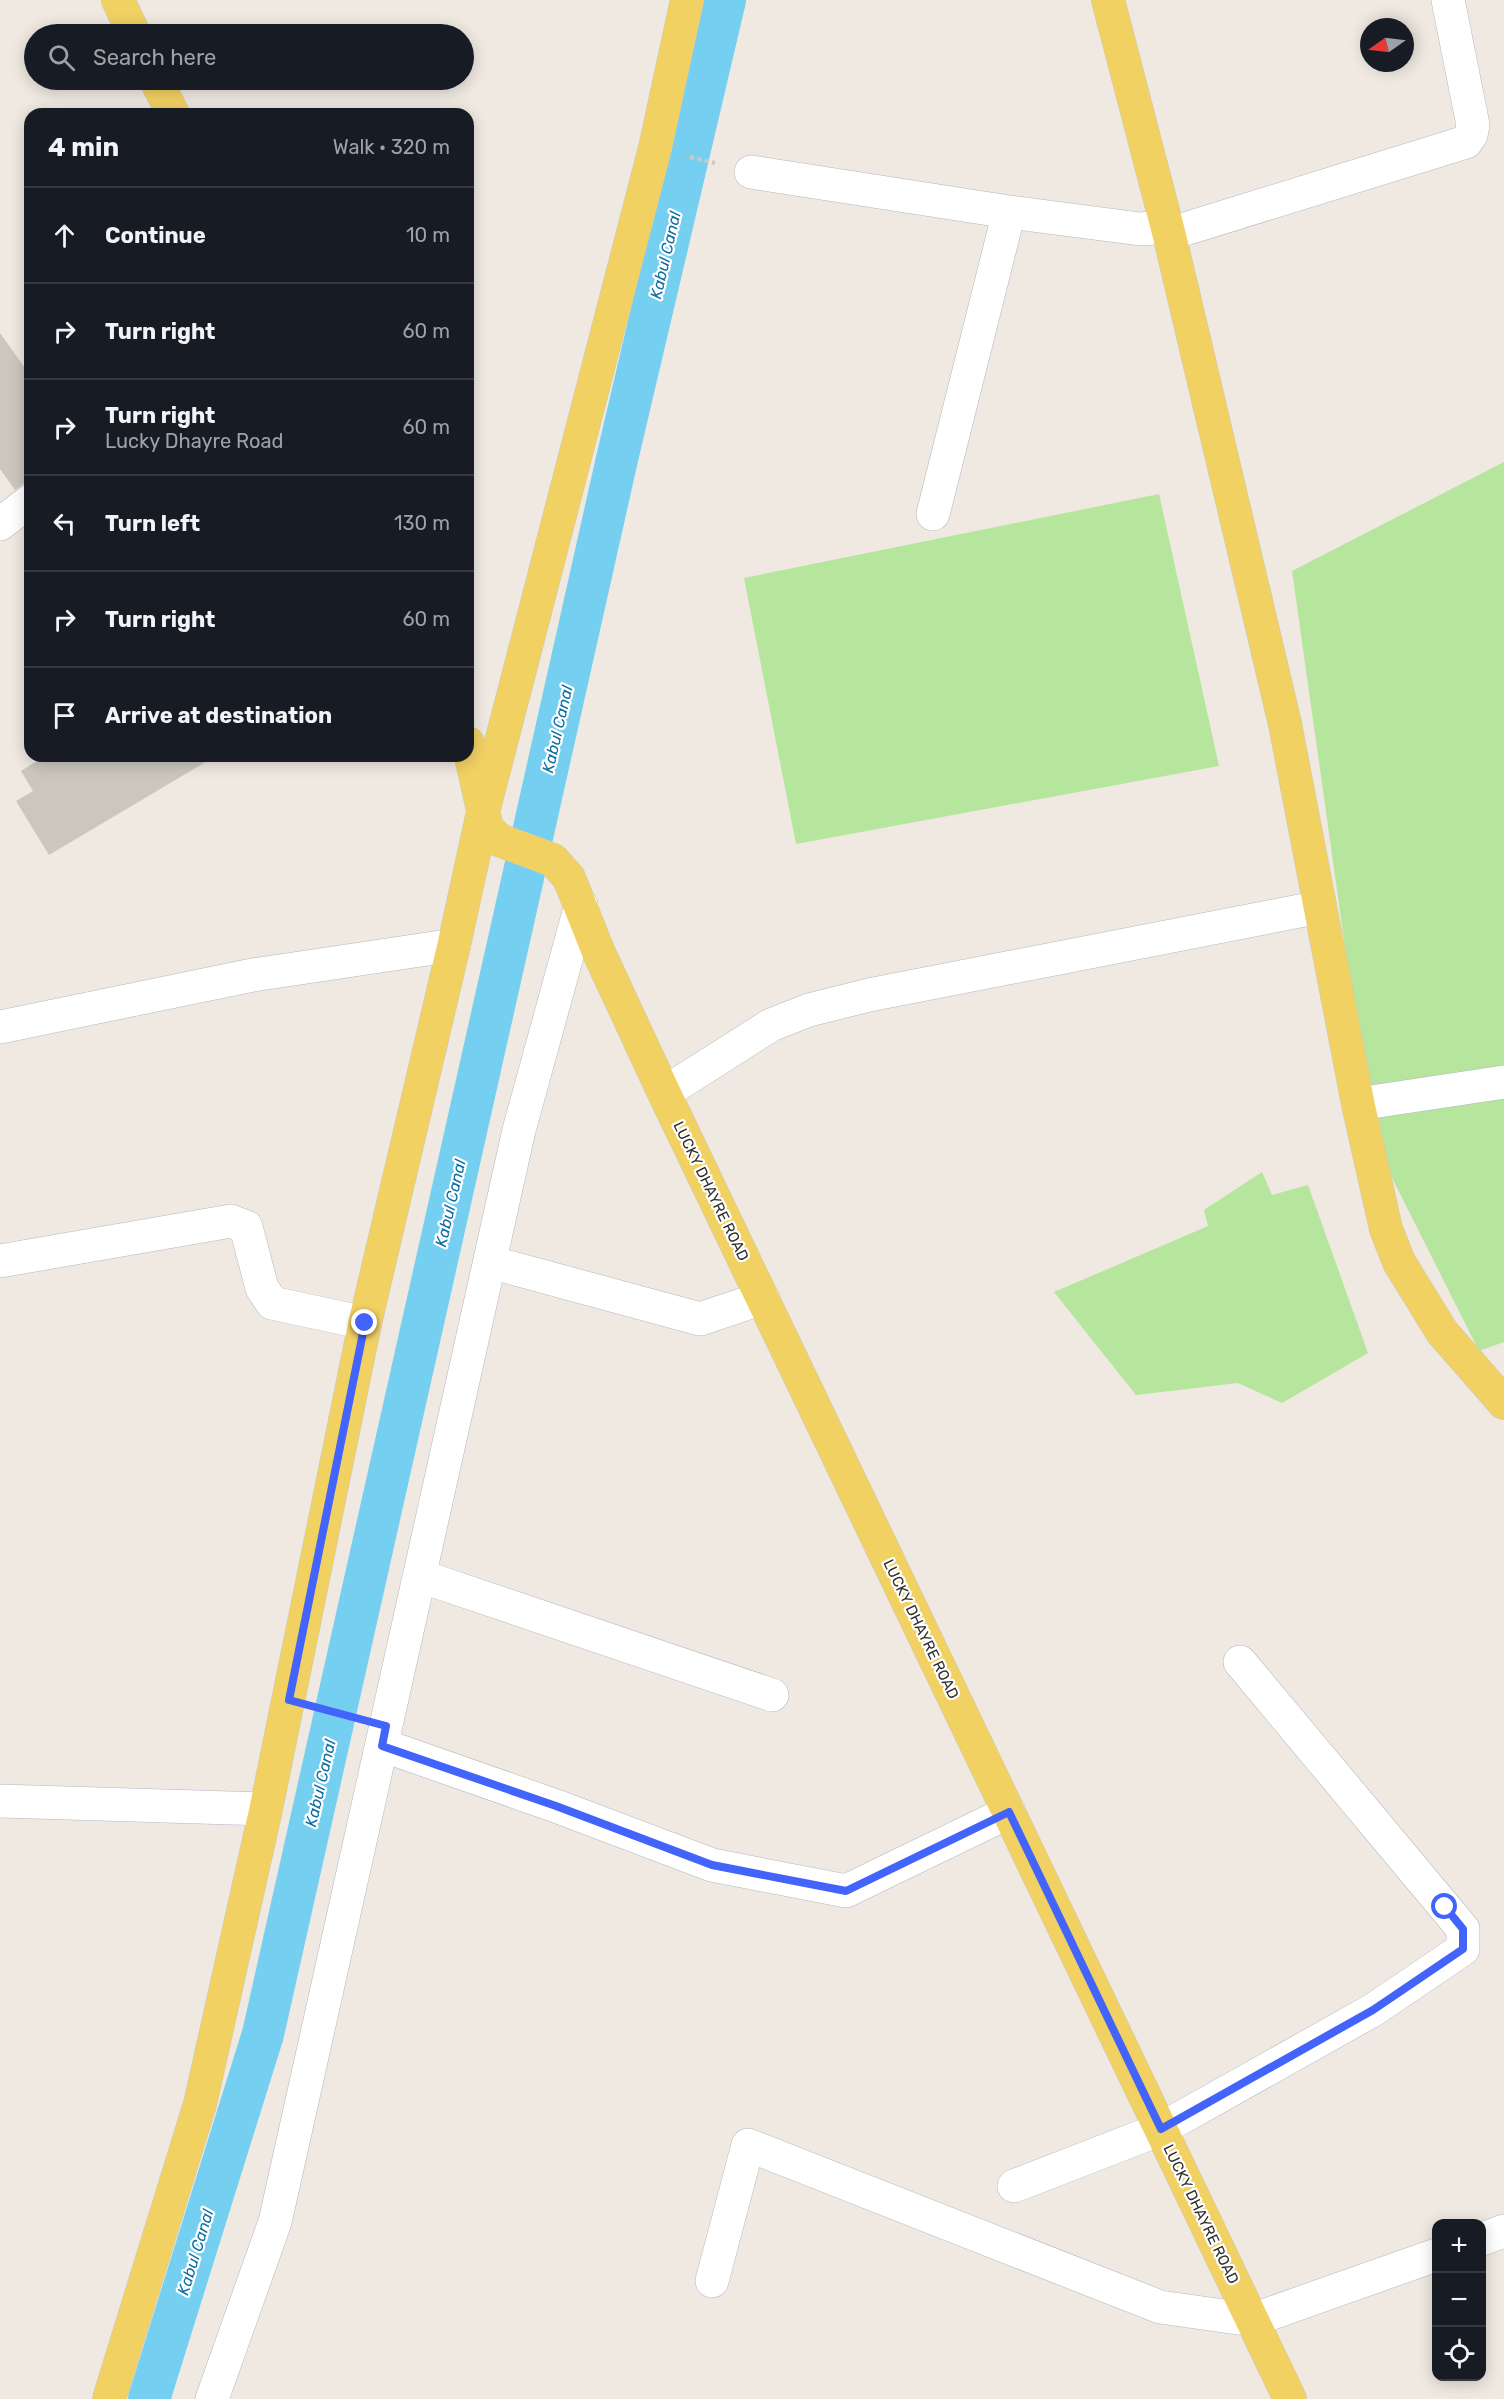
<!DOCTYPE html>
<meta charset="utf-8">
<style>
body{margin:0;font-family:Rubik,sans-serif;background:#20242c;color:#f1f3f6}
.controls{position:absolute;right:18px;bottom:18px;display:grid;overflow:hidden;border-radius:12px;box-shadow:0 3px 15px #0003}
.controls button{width:54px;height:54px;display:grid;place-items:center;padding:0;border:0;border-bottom:2px solid #363941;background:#171b24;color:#f1f3f6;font:30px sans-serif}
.compass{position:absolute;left:1360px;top:18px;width:54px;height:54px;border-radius:50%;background:#171b24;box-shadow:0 3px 15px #0003;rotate:256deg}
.stop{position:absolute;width:18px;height:18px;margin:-14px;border:4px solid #4264fb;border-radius:50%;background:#fff}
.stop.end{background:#4264fb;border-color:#fff;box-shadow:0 2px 6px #0008}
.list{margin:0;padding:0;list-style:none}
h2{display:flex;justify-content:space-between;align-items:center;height:78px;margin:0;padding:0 24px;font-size:26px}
h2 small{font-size:20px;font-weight:400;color:#9ea1a6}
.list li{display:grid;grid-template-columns:39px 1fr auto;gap:18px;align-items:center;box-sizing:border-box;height:96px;padding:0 24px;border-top:2px solid #363941}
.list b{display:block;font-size:22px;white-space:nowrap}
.list p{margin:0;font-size:20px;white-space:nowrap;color:#9ea1a6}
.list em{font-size:20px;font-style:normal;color:#9ea1a6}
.icon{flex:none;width:33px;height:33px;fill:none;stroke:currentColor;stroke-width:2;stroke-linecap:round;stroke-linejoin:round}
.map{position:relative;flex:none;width:1504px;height:2399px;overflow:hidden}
.search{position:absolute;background:#171b24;box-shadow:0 3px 15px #0003;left:24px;top:24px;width:450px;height:66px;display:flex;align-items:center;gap:15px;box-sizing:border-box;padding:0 21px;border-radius:33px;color:#9ea1a6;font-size:22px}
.panel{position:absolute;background:#171b24;box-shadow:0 3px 15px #0003;left:24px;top:108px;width:450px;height:654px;border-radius:18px}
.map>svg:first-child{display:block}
.grass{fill:#b6e59e}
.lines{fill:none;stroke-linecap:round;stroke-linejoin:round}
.canal{stroke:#75cff0;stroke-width:42}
.building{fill:#cbc7bf}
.minor-casing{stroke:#b4b7c1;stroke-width:34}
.major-casing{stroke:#c9c9c9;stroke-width:34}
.path{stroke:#c9c9c9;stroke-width:4;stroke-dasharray:4.5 3;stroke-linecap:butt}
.minor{stroke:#fff;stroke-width:33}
.major{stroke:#f2d163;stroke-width:33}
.route{stroke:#4264fb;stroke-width:8}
.labels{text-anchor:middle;stroke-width:4.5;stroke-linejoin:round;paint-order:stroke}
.street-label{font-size:15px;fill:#2e2e2e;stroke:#fff}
.water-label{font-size:16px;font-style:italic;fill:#0d6fa3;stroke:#fff}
</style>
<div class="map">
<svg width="1504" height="2399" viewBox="0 0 1504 2399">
<rect width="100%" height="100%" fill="#efe9e1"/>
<path class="grass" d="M1504,462v880l-25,9 -107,-213 -80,-567z
M1159,494l60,272 -423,78 -52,-266z
M1262,1172l10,23 36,-10 60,168 -86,50 -44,-20 -102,12 -82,-103 154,-66 -4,-16z"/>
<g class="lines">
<path class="canal" d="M149,2399l114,-365 354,-1575 108,-459"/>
</g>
<path class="building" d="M0,333l30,42v104l-15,11 -15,-21z
M45,756h162l2,4 -160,95 -33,-54 17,-10 -12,-20z"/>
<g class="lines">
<g class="minor-casing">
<path id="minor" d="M751,172l258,40 131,17 28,-2
M1169,234l297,-92 5,-7 2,-10 -25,-125
M933,514l76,-302
M0,524l30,-23
M0,1027l253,-52 201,-30
M664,1093l107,-68 38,-15 60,-15 451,-88
M1358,1104l146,-22
M0,1261l231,-40 15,6 16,61 10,15 93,20
M490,1262l210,57 63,-21
M420,1576l352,119
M382,1745l174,61 156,59 134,26 163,-79
M0,1801l266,8
M1014,2186l147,-57 212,-119 90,-61v-20l-223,-267
M1482,2239l22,-8
M712,2281l36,-136 412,162 92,13 184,-65
M212,2399l63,-177 244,-1092 62,-225"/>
</g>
<g class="major-casing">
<path id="major" d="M118,0l16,34
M1108,0l61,234 116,490 73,380 28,125 13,33 43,70 62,71
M156,80l17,34
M468,743l19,85 12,12 54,20 16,18 30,75 65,140 626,1306
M109,2399l91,-295 66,-295 99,-486 89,-378 29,-133 172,-664 32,-148"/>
</g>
<path class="path" d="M690,157l25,6
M323,1709l28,7"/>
<use href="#minor" class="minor"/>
<use href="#major" class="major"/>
</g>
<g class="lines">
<path class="route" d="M365,1323l-76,377 97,26 -4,20 174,60 156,59 134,26 163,-79 152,317 212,-119 90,-61v-20l-18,-22"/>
</g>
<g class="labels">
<g class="street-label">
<text transform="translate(711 1191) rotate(64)" y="5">LUCKY DHAYRE ROAD</text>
<text transform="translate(921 1629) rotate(64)" y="5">LUCKY DHAYRE ROAD</text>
<text transform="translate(1201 2214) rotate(64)" y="5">LUCKY DHAYRE ROAD</text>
</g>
<g class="water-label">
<text transform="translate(665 255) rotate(-77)" y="6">Kabul Canal</text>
<text transform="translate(557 729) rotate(-77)" y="6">Kabul Canal</text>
<text transform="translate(450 1203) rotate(-77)" y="6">Kabul Canal</text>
<text transform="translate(320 1783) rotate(-77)" y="6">Kabul Canal</text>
<text transform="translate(195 2252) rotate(-73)" y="6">Kabul Canal</text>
</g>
</g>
</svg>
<div class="controls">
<button>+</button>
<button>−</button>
<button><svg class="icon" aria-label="locate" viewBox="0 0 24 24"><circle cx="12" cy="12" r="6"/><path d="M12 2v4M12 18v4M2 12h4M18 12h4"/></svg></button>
</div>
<svg class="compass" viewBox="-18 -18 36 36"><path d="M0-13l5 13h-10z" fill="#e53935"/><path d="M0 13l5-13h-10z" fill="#9ea1a6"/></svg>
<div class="stop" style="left:1445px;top:1907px"></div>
<div class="stop end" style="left:365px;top:1323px"></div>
<div class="search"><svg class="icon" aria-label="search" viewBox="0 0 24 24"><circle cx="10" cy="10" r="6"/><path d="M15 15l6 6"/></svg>Search here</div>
<section class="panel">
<h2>4 min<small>Walk · 320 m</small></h2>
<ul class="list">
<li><svg class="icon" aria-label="ahead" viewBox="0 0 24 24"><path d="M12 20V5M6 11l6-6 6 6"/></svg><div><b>Continue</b></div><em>10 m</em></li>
<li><svg class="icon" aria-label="right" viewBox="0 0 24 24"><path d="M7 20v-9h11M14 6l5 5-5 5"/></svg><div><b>Turn right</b></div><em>60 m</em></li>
<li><svg class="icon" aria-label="right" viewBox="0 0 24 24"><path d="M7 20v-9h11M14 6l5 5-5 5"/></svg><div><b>Turn right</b><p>Lucky Dhayre Road</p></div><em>60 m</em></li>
<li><svg class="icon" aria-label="left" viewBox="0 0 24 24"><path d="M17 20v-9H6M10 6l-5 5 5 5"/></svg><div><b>Turn left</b></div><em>130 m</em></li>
<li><svg class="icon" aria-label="right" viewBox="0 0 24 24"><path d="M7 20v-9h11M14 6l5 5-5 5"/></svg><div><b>Turn right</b></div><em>60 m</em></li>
<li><svg class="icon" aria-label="arrive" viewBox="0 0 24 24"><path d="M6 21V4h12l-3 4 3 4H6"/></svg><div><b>Arrive at destination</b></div></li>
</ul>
</section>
</div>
